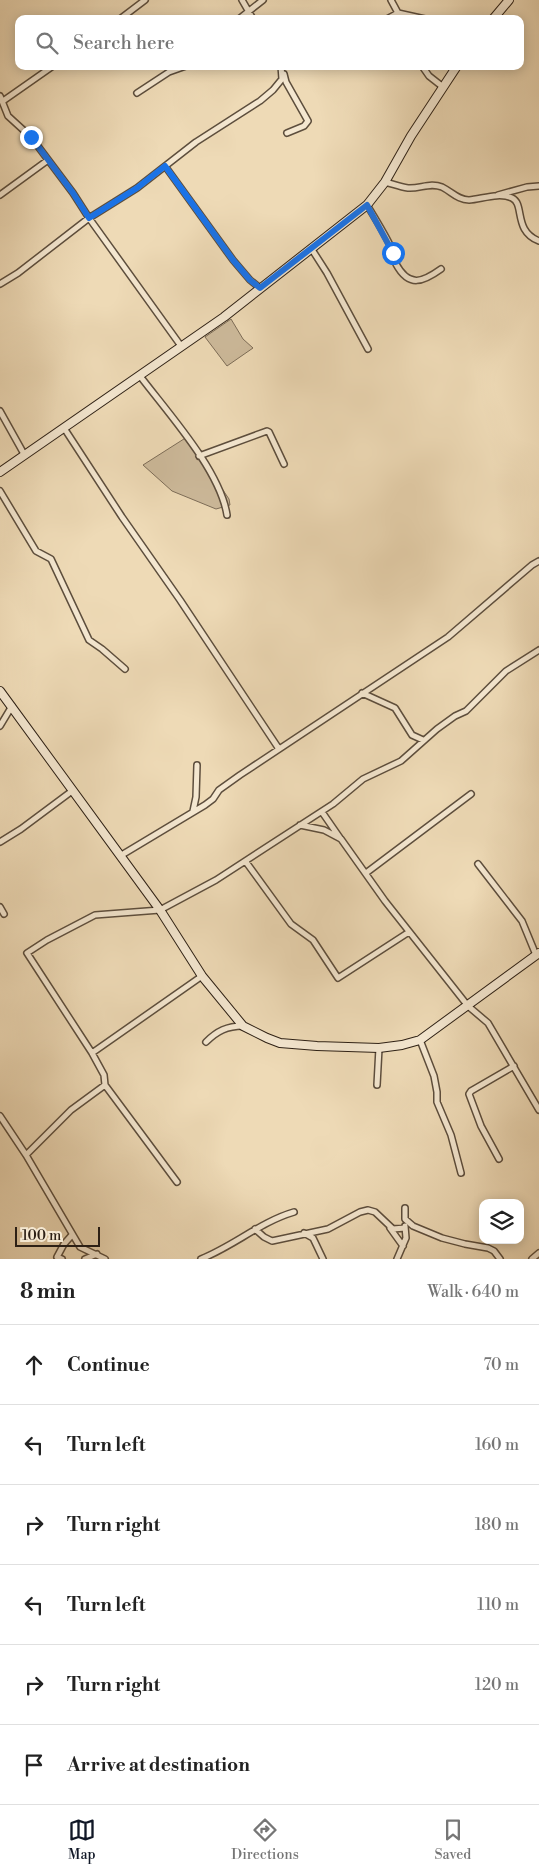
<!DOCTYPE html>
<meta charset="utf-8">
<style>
body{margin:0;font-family:"Libre Bodoni",serif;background:#f2f2f2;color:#222}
.controls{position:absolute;right:15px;bottom:15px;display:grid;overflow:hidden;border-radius:10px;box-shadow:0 2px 12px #0003}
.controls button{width:45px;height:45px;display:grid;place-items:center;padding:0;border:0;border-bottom:1px solid #e0e0e0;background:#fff;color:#222;font:25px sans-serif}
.scale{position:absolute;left:15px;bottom:12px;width:85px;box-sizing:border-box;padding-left:5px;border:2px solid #2d2015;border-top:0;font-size:14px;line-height:18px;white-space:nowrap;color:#2d2015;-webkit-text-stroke:4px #f4e7d0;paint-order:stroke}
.stop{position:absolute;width:15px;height:15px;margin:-11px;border:4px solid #1a73e8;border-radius:50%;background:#fff}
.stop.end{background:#1a73e8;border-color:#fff;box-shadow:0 1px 5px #0008}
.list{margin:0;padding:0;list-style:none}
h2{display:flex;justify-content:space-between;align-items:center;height:65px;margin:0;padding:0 20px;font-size:21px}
h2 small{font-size:16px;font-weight:400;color:#767676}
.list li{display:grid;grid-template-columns:32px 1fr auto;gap:15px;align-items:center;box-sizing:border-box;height:80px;padding:0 20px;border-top:1px solid #e0e0e0}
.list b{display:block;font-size:19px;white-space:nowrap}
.list em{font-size:16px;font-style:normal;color:#767676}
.icon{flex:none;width:28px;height:28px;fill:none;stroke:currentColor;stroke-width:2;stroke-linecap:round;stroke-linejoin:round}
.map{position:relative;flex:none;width:539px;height:1259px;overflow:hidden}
.search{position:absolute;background:#fff;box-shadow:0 2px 12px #0003;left:15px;right:15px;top:15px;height:55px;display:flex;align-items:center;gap:12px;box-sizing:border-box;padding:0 18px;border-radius:10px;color:#767676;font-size:19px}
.sheet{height:545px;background:#fff}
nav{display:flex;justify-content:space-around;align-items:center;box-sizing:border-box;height:70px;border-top:1px solid #e0e0e0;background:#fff;font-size:14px;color:#767676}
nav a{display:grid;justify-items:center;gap:2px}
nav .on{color:#111827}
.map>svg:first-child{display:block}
.green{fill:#cdba9b;stroke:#7d6d58}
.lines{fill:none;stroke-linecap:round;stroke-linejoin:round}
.minor-casing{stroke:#5d4e3d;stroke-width:8}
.secondary-casing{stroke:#2d2015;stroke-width:10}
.minor{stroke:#f4e7d0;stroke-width:5}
.secondary{stroke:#f4e7d0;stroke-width:8}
.route{stroke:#1a73e8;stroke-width:6}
</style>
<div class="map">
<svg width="539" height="1259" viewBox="0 0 539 1259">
<rect width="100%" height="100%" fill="#eedab6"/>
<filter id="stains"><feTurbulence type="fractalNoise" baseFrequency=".004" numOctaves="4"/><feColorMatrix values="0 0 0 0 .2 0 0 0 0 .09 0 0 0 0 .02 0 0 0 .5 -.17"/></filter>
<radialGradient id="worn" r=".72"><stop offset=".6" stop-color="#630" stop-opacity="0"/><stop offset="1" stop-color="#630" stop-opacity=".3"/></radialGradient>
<path class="green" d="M231,319l12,20 10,9 -26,18 -22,-29z
M187,437l42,62 1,6 -14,4 -44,-18 -29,-26z"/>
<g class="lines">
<g class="minor-casing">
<path id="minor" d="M242,0l11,19
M391,0l7,13
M120,19l25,-19
M239,19l24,-19
M387,19l11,-6 27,6
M289,66h6
M422,66l7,10 14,11
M284,74l2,8 22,39 -4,5 -17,7
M137,93l32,-21 17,-6
M0,96l8,20 23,21 42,56 16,25 92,128
M3,101l50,-35
M165,166l68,94 17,20 10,8
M385,182c8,2 15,5 23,6 12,1 22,-6 34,-1 10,5 16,13 27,13 13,-1 30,-8 43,-2 13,6 1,33 27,43
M0,195l48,-35
M498,195l29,-8 12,-1
M367,205c8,13 16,26 23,40 3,6 3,13 6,19 13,24 27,18 45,5
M311,248l16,25 41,76
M0,284l18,-11 71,-55 48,-30 59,-46 64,-41 13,-11 9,-11 -1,-13
M140,376c28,37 80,94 87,139
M0,411l24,43
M64,428l58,89 58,83 99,149
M199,456l68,-25 2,1 15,32
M0,491l36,60 15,8 38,81 13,9 23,20
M362,693l33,15 17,27 11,5
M0,726l12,-20
M193,811l3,-14 1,-32
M322,812l18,26
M300,825l24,5 17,9 44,62 83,105 20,17 51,87
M0,842l21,-13 51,-38
M120,856l85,-51 8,-6 6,-9 21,-15 208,-138 84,-72 7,-4
M246,862l45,62 22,16 25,38 71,-46
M478,864l44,57 14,34
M366,873l105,-79
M0,907l4,7
M202,976l-110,77 -65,-100 20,-13 48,-25 65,-5 56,-30 117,-76 30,-25 38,-18 36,-32 18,-13 11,-5 40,-40 33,-21
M420,1040l14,36 3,16v10l14,33 10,38
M206,1042c11,-11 21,-16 37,-16
M92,1053l12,22 1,10 72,97
M377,1085l2,-37
M0,1116l26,39 54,92 25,12
M26,1155l45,-45 34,-25
M499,1159l-18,-33 -12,-32 2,-3 43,-25
M405,1208v11l8,7 29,12 23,6 23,4 6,3 6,8
M390,1228l13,18
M255,1229l9,8 8,4 56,-12 32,-17 8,-2 7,2 18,17 12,-1
M304,1233l9,5 10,21
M62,1259l-5,-2 7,-13 8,-9
M85,1259l12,-5
M201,1259c33,-13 59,-37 93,-47
M397,1259l9,-21 -1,-12
M532,1259l7,-6"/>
</g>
<g class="secondary-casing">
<path id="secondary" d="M493,19l16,-19
M0,472l224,-155 143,-112 18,-23 26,-46 46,-70
M0,691l160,219 42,66 41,50 24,12 13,5 37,3 62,2 23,-3 18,-5 119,-87"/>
</g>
<use href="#minor" class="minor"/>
<use href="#secondary" class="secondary"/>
</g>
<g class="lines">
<path class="route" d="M31,137l42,56 16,25 48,-30 28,-22 68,94 17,20 10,8 107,-83 26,48"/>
</g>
<rect width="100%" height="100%" filter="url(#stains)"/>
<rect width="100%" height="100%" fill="url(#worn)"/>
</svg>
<div class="controls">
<button><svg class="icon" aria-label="layers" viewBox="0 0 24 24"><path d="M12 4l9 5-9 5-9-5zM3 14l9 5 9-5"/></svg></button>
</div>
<div class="scale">100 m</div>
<div class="stop" style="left:393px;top:253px"></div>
<div class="stop end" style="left:31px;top:137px"></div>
<div class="search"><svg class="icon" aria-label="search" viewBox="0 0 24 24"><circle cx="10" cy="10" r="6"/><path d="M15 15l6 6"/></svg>Search here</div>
</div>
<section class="sheet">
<h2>8 min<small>Walk · 640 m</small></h2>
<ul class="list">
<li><svg class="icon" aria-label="ahead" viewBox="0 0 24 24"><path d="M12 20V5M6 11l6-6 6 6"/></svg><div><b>Continue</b></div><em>70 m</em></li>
<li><svg class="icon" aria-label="left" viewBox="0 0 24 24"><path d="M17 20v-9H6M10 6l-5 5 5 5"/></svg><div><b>Turn left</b></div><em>160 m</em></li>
<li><svg class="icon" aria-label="right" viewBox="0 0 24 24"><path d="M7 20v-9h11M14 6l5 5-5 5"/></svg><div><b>Turn right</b></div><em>180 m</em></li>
<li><svg class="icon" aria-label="left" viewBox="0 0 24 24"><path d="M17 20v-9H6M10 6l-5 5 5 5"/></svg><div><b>Turn left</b></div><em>110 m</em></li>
<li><svg class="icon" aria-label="right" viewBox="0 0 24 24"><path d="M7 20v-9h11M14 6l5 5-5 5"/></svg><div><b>Turn right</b></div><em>120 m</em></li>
<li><svg class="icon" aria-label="arrive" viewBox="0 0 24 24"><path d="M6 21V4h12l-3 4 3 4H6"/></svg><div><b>Arrive at destination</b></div></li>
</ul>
</section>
<nav>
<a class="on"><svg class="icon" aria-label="map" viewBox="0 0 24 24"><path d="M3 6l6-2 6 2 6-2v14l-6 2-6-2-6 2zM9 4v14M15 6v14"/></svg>Map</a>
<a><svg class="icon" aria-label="directions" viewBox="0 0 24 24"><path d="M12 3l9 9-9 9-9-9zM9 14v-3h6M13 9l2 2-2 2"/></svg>Directions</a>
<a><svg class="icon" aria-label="saved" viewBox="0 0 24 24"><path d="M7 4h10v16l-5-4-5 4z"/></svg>Saved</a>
</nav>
